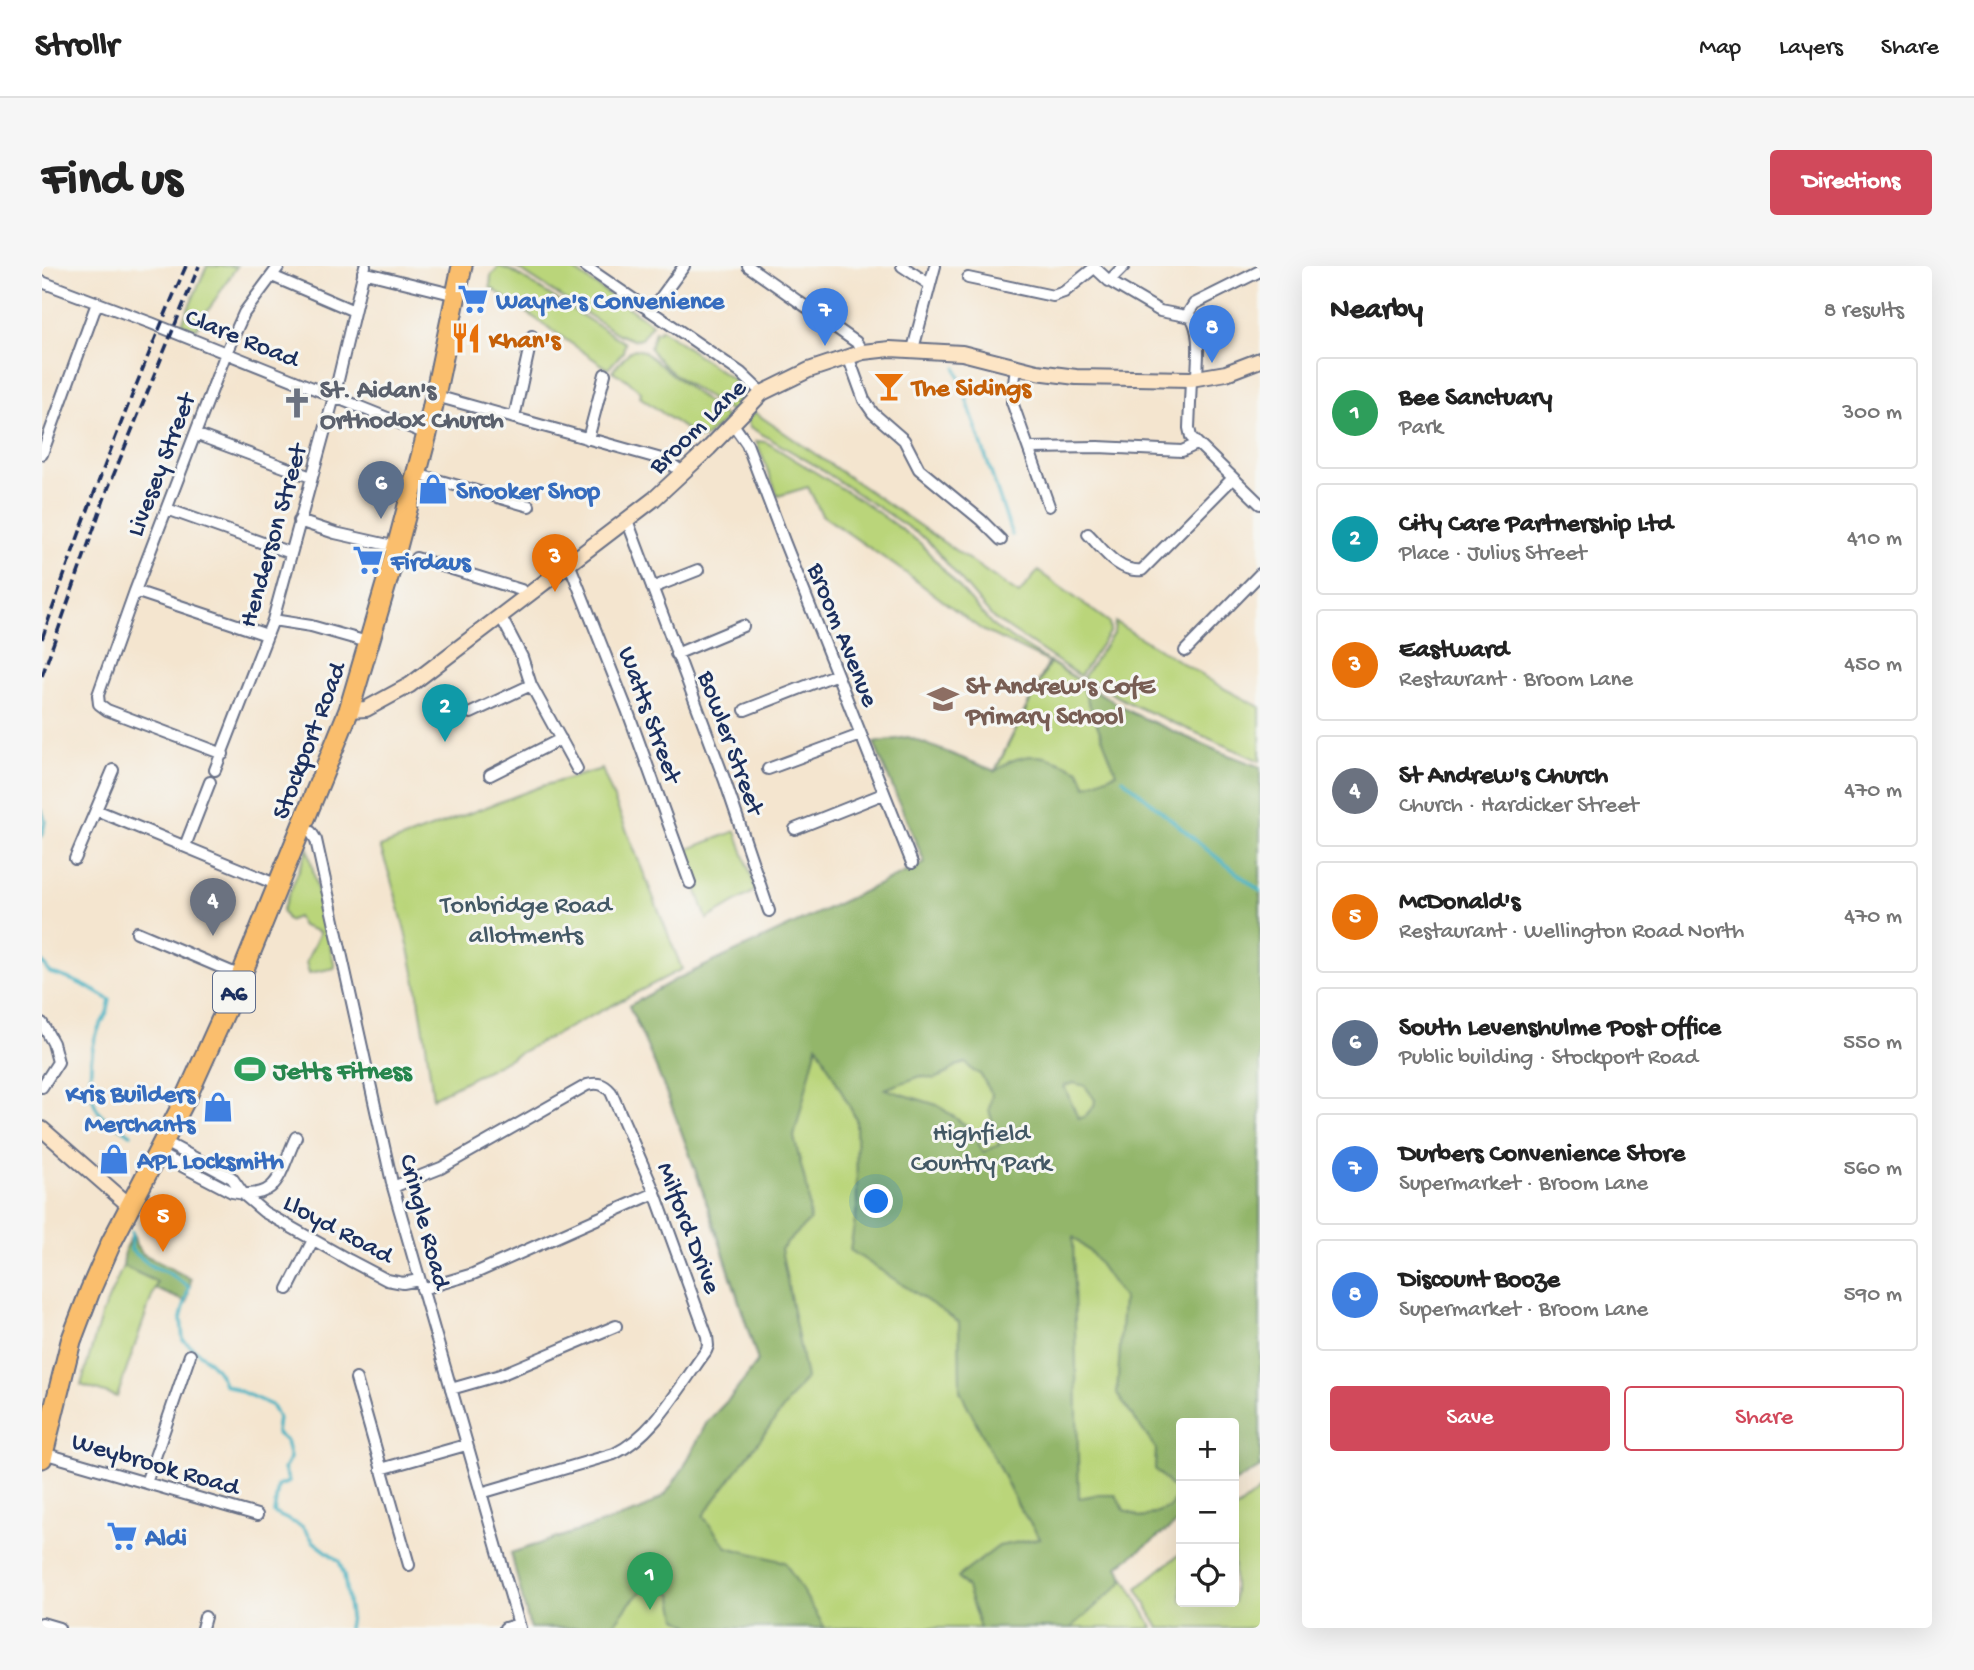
<!DOCTYPE html>
<meta charset="utf-8">
<style>
body{margin:0;font-family:"Gochi Hand",sans-serif;background:#f6f6f6;color:#222}
.controls{position:absolute;right:21px;bottom:21px;display:grid;overflow:hidden;border-radius:7px;box-shadow:0 7px 28px #0002}
.controls button{width:63px;height:63px;display:grid;place-items:center;padding:0;border:0;border-bottom:2px solid #e0e0e0;background:#fff;color:#222;font:35px sans-serif}
.you{position:absolute;left:835px;top:936px;width:24px;height:24px;margin:-18px;border:5px solid #fff;border-radius:50%;background:#1a73e8;box-shadow:0 0 0 10px #1a73e833}
.badge{display:grid;place-items:center;width:46px;height:46px;border-radius:50%;background:#d1495b;color:#fff;font-size:23px;font-weight:700}
.pin{position:absolute;translate:-50% -58px;filter:drop-shadow(0 2px 4px #0008)}
.pin::after{content:'';position:absolute;top:37px;width:24px;height:21px;background:inherit;clip-path:polygon(0 0,100% 0,50% 100%)}
.list{margin:0;padding:0;list-style:none}
h2{display:flex;justify-content:space-between;align-items:center;height:91px;margin:0;padding:0 28px;font-size:30px}
h2 small{font-size:23px;font-weight:400;color:#767676}
.list li{display:grid;grid-template-columns:46px 1fr auto;gap:21px;align-items:center;box-sizing:border-box;height:112px;margin:0 14px 14px;padding:0 14px;border:2px solid #e0e0e0;border-radius:7px}
.list b{display:block;font-size:26px;white-space:nowrap}
.list p{margin:0;font-size:23px;white-space:nowrap;color:#767676}
.list em{font-size:23px;font-style:normal;color:#767676}
.actions{display:flex;gap:14px;padding:21px 28px}
.actions a{flex:1;padding:16px 0;border:2px solid #d1495b;border-radius:7px;text-align:center;font-size:24px;color:#d1495b}
.actions .main{background:#d1495b;color:#fff}
.icon{flex:none;width:38px;height:38px;fill:none;stroke:currentColor;stroke-width:2;stroke-linecap:round;stroke-linejoin:round}
.map{position:relative;flex:none;width:1218px;height:1362px;overflow:hidden;border-radius:7px}
header{display:flex;align-items:center;gap:42px;box-sizing:border-box;height:98px;padding:0 35px;background:#fff;border-bottom:2px solid #e0e0e0}
header strong{font-size:33px}
nav{display:flex;gap:38px;margin-inline-start:auto;font-size:24px}
.intro{display:flex;align-items:center;justify-content:space-between;box-sizing:border-box;height:168px;padding:0 42px}
h1{margin:0;font-size:49px}
.button{padding:18px 32px;border-radius:7px;background:#d1495b;color:#fff;font-size:24px;font-weight:700}
main{display:flex;gap:42px;padding:0 42px}
aside{flex:1;background:#fff;border-radius:7px;box-shadow:0 7px 28px #0002}
.map>svg:first-child{display:block}
.green{fill:#bad57a;stroke:#6a826c;stroke-width:2}
.forest{fill:#93b66a;stroke:#577264;stroke-width:2;fill-rule:evenodd}
.lines{fill:none;stroke-linecap:round;stroke-linejoin:round}
.stream{stroke:#44b1c1;stroke-width:3.5}
.street-casing{stroke:#676f86;stroke-width:14}
.secondary-casing{stroke:#676f86;stroke-width:18}
.highway-casing{stroke:#676f86;stroke-width:23}
.street{stroke:#fff;stroke-width:10}
.secondary{stroke:#fde5c5;stroke-width:14}
.highway{stroke:#fabe6d;stroke-width:19}
.rail{stroke:#1b2f5e;stroke-width:3.5;stroke-dasharray:10 5;stroke-linecap:butt}
.labels{text-anchor:middle;stroke-width:6;stroke-linejoin:round;paint-order:stroke}
.shield{fill:#f6f6f2;stroke:#5d6b8a;stroke-width:2}
.shield-label{font-size:24px;font-weight:bold;fill:#1b2f5e}
.shop-label{font-size:26px;font-weight:bold;fill:#366cbe;stroke:#f6f6f2;text-anchor:start}
.street-label{font-size:26px;fill:#1b2f5e;stroke:#f6f6f2}
.food-label{font-size:26px;font-weight:bold;fill:#c56008;stroke:#f6f6f2;text-anchor:start}
.worship-label{font-size:26px;font-weight:bold;fill:#5b616d;stroke:#f6f6f2;text-anchor:start}
.education-label{font-size:26px;font-weight:bold;fill:#785e54;stroke:#f6f6f2;text-anchor:start}
.park-label{font-size:26px;fill:#435865;stroke:#f6f6f2}
.leisure-label{font-size:26px;font-weight:bold;fill:#27864d;stroke:#f6f6f2;text-anchor:start}
</style>
<header>
<strong>Strollr</strong>
<nav><a>Map</a><a>Layers</a><a>Share</a></nav>
</header>
<div class="intro"><h1>Find us</h1><a class="button">Directions</a></div>
<main>
<div class="map">
<svg width="1218" height="1362" viewBox="0 0 1218 1362">
<rect width="100%" height="100%" fill="#f6f6f2"/>
<filter id="ink" filterUnits="userSpaceOnUse"><feTurbulence type="fractalNoise" baseFrequency=".0143" numOctaves="2"/><feDisplacementMap in="SourceGraphic" scale="14" xChannelSelector="R" yChannelSelector="G"/><feConvolveMatrix kernelMatrix="1 2 1 2 8 2 1 2 1" color-interpolation-filters="sRGB"/></filter>
<filter id="wash" filterUnits="userSpaceOnUse"><feTurbulence type="fractalNoise" baseFrequency=".00686" numOctaves="4" result="noise"/><feDisplacementMap in="SourceGraphic" scale="28" xChannelSelector="R" yChannelSelector="G"/><feGaussianBlur stdDeviation="1.57" result="paint"/><feColorMatrix in="noise" values="0 0 0 0 0 0 0 0 0 0 0 0 0 0 0 0 0 1.4 0 .05"/><feComposite in="paint" operator="in"/></filter>
<g filter="url(#wash)">
<rect width="100%" height="100%" fill="#f4e5cf"/>
<path class="green" d="M165,0h30l-41,63 -14,-6z
M457,0l13,5 113,72 -2,9 -15,17 -118,-82 1,-11z
M472,0h54l84,58 -11,15 -8,1 -15,-6z
M619,63l75,53 6,16 -10,14c-25,-16 -68,-39 -82,-64l5,-17 3,2z
M593,83l8,2 84,67 -22,20h-7l-58,-41 1,-5 -15,-13 -14,-8 18,-20z
M712,146l265,182 19,-23 71,51 1,9 -30,45 -87,-58 -66,-78 -111,-74 -66,-39 -3,-6z
M714,175l10,1 96,59 58,42 74,84 138,86 88,39 40,15v700l-26,16v-60h-53v97l-63,46 35,62h-623l-19,-75 129,-42 25,-16 19,-28 23,-45 25,-26 26,-35c-39,-119 -75,-241 -129,-355l46,-26 250,-117 -51,-120 34,-6 87,34 54,-109 -67,-32 -79,-59 -81,-56 -14,-28 -30,9z
M1073,356l108,66 37,19v54l-127,-56 -50,-27 31,-46z
M560,503l80,200 -249,129c-10,-85 -24,-171 -53,-251l162,-61z
M694,565l20,59 -49,29 -24,-68z
M266,582l27,120 -26,5 -3,-11 14,-30 -18,-6 -5,-9 -9,4 -6,-10z
M81,1000l34,16 -40,115 -36,-12 20,-69z
M1218,1224v138h-101l-22,-40 44,-35v49h53v-91z"/>
<path class="forest" d="M1007,396l83,51 88,39 40,15v700l-26,16v-60h-53v97l-63,46 6,15 -53,47h-91l-13,-40 -9,-11 41,-31 41,-8 -21,-31 -59,-116 -1,-69 -109,-72 7,-42 -1,-89 -39,-74 -23,92 14,56 2,27 -29,29 25,129 -103,138 24,31 58,15 40,66h-131l-17,-10 -5,-25 -26,-6 -16,16 -19,25h-81l-19,-75 129,-42 25,-16 19,-28 23,-45 25,-26 26,-35c-37,-120 -76,-241 -129,-355l46,-26 250,-117 -51,-120 34,-6 87,34zM1008,396l30,19 36,92 -30,13 -7,-16c-27,-12 -42,-20 -70,-8 -5,3 -10,7 -14,9zM924,797l7,8 7,3 12,20 -3,16 10,35 -16,7 -12,-23 -34,-24 -52,-16 36,-13 13,3 14,-6 8,-7zM1032,817l11,3 10,14 -1,6 -10,11 -6,1 -14,-32zM1031,971l20,18 30,43 -6,96 39,55 -1,20 23,25 -8,13 -28,11 -18,-8 -8,-15h-21l-16,3z
M91,967l3,12 7,9 48,25 -4,23 -32,-13 2,-7 -34,-16 2,-17z"/>
<g class="lines">
<path class="stream" d="M914,102l56,167
M1081,513l82,69 55,43
M0,545l3,10 -3,15
M0,651v5
M0,696l8,11c22,5 41,15 60,27 -3,18 -6,16 -12,30 -8,18 -12,65 1,82 7,9 23,16 32,22
M90,966l-1,18 22,17 14,5 22,15 -8,31 2,22c16,14 34,23 41,44l47,21 7,12 -2,16 10,8 4,17 -6,11 5,13 -11,4 -4,27 29,14 11,15 25,19 5,14 6,41 -2,12"/>
</g>
</g>
<g filter="url(#ink)">
<g class="lines">
<g class="street-casing">
<path id="street" d="M543,0l156,107 21,20
M706,0l108,76 7,10
M860,0l27,18
M1051,0l16,15 51,30 31,6c11,17 6,43 6,62
M321,6l93,23
M230,10l82,35
M926,12l85,18 11,-4 30,-24
M1067,15l15,-15
M0,16l109,41 276,111
M609,45l33,-45
M1145,49l7,-11 66,-33
M871,83l22,-83
M806,90l16,44 9,13 31,27 15,29 62,51 20,20
M974,100l-4,36 37,104
M1149,113l-2,49 2,9 69,67
M394,130l229,64 19,13
M472,152l18,-82
M691,158l14,20 37,97 128,322
M153,168l116,43
M546,173l17,-65
M988,182l68,-1 84,4 15,-7
M0,188l55,-151
M374,208l113,32
M125,243l124,44
M585,254l98,261 44,130
M257,255l36,12 62,14
M1046,268c15,15 30,39 54,36l91,-92
M374,292l105,32 5,6
M527,297l59,149 62,171
M610,322l46,-18
M93,325l132,44
M458,349l22,42 9,28 46,84
M231,354l38,6 60,17
M1143,385l75,-77
M634,388l67,-28
M703,444l92,-36
M429,447l60,-28
M181,488l-116,-44 -8,-6 -1,-9 37,-104 91,-238 18,-40 35,-47
M726,503l92,-34
M173,504l58,-150 61,-223 31,-131
M448,509l71,-36
M54,544l182,75
M261,562l8,4 5,8 77,347 127,441
M753,563l88,-35
M143,580l25,-64
M33,593l38,-89
M95,666l104,44
M0,757l11,20 5,19 -16,25
M121,875l69,37 12,17 20,17 85,48 38,20 16,3 16,-3
M115,887l75,39c48,10 47,-19 64,-55
M351,921l48,-19 146,-83c11,-3 17,-1 24,7l44,101 52,143 1,10 -2,5c-26,35 -52,84 -92,103l-133,39
M246,1023l25,-49
M380,1023l51,-15 182,-81
M314,1113l53,186
M409,1123l49,-14 116,-49
M1,1187l214,62
M339,1203l85,-24
M104,1217l44,-128
M0,1357l17,5
M160,1362l3,-11
M463,1362l14,-4"/>
</g>
<g class="secondary-casing">
<path id="secondary" d="M307,444l17,-1 44,-24 244,-186 55,-51 53,-55 47,-23 54,-18 27,-3 72,4 75,19 39,5 115,2 35,-6 34,-13
M0,863l88,77"/>
</g>
<g class="highway-casing">
<path id="highway" d="M0,1192l29,-117 19,-50 21,-48 76,-147 54,-120 108,-266 48,-163 30,-113 35,-168"/>
</g>
<use href="#street" class="street"/>
<use href="#secondary" class="secondary"/>
<use href="#highway" class="highway"/>
<path class="rail" d="M0,373c43,-126 91,-251 144,-373
M0,410l65,-185 92,-225"/>
</g>
</g>
<defs>
<g id="supermarket-bare" transform="scale(2.415)"><path d="M-6-5.5h2.5l.6 2H6L4.5 2H-2.5L-4.4-4H-6ZM-1.5 3.2a1.3 1.3 0 1 0 .1 0ZM3 3.2a1.3 1.3 0 1 0 .1 0Z" fill="#3f7fe0" stroke="#f6f6f2" stroke-width="2.5" paint-order="stroke"/></g>
<g id="restaurant-bare" transform="scale(2.415)"><path d="M-5-6h1v4h1v-4h1v4h1v-4h1v5L-1.5 .5V6h-2V.5L-5-1ZM5-6V6H3V1.5H1.5Q1.5-4 5-6Z" fill="#e8710a" stroke="#f6f6f2" stroke-width="2.5" paint-order="stroke"/></g>
<g id="bar-bare" transform="scale(2.415)"><path d="M-6-5H6L.8 .8V4.5H3.5V6h-7V4.5H-.8V.8Z" fill="#e8710a" stroke="#f6f6f2" stroke-width="2.5" paint-order="stroke"/></g>
<g id="church-bare" transform="scale(2.415)"><path d="M-1.2-6h2.4v3.5h3.3v2.4h-3.3V6h-2.4V-.1h-3.3v-2.4h3.3Z" fill="#6b7280" stroke="#f6f6f2" stroke-width="2.5" paint-order="stroke"/></g>
<g id="shop-bare" transform="scale(2.415)"><path d="M-5-2.5h2.3a2.7 3.5 0 0 1 5.4 0H5L5.5 6h-11ZM-1.5-2.5h3a1.5 2.3 0 0 0-3 0Z" fill="#3f7fe0" stroke="#f6f6f2" stroke-width="2.5" paint-order="stroke"/></g>
<g id="school-bare" transform="scale(2.415)"><path d="M0-5L7-2L0 1L-7-2ZM-4 1L0 2.5L4 1V4Q0 6-4 4Z" fill="#8d6e63" stroke="#f6f6f2" stroke-width="2.5" paint-order="stroke"/></g>
<g id="stadium-bare" transform="scale(2.415)"><path d="M0-5a6.5 5 0 1 0 0 10a6.5 5 0 1 0 0-10ZM-3.5-1.8h7v3.6h-7Z" fill="#2e9e5b" stroke="#f6f6f2" stroke-width="2.5" paint-order="stroke"/></g>
</defs>
<g fill-rule="evenodd">
<use href="#supermarket-bare" x="431" y="33"/>
<use href="#restaurant-bare" x="424" y="72"/>
<use href="#bar-bare" x="847" y="120"/>
<use href="#church-bare" x="255" y="137"/>
<use href="#shop-bare" x="391" y="223"/>
<use href="#supermarket-bare" x="326" y="294"/>
<use href="#school-bare" x="901" y="433"/>
<use href="#stadium-bare" x="208" y="803"/>
<use href="#shop-bare" x="176" y="841"/>
<use href="#shop-bare" x="72" y="893"/>
<use href="#supermarket-bare" x="80" y="1270"/>
</g>
<g class="labels">
<rect class="shield" x="171" y="705.5" width="42" height="41" rx="5"/>
<g class="shield-label">
<text x="192" y="734">A6</text>
</g>
<g class="shop-label">
<text x="454" y="42">Wayne's Convenience</text>
<text x="414" y="232">Snooker Shop</text>
<text x="349" y="303">Firdaus</text>
<text x="153" y="835" text-anchor="end">Kris Builders<tspan x="153" dy="30">Merchants</tspan></text>
<text x="95" y="902">APL Locksmith</text>
<text x="103" y="1279">Aldi</text>
</g>
<g class="street-label">
<text transform="translate(201 70) rotate(22)" y="9">Clare Road</text>
<text transform="translate(654 159) rotate(-44)" y="9">Broom Lane</text>
<text transform="translate(117 198) rotate(-69)" y="9">Livesey Street</text>
<text transform="translate(229 269) rotate(-74)" y="9">Henderson Street</text>
<text transform="translate(803 368) rotate(68)" y="9">Broom Avenue</text>
<text transform="translate(610 448) rotate(70)" y="9">Watts Street</text>
<text transform="translate(265 474) rotate(-69)" y="9">Stockport Road</text>
<text transform="translate(691 476) rotate(70)" y="9">Bowler Street</text>
<text transform="translate(385 955) rotate(75)" y="9">Cringle Road</text>
<text transform="translate(297 961) rotate(28)" y="9">Lloyd Road</text>
<text transform="translate(649 961) rotate(69)" y="9">Milford Drive</text>
<text transform="translate(114 1196) rotate(16)" y="9">Weybrook Road</text>
</g>
<g class="food-label">
<text x="447" y="81">Khan's</text>
<text x="870" y="129">The Sidings</text>
</g>
<g class="worship-label">
<text x="278" y="131">St. Aidan's<tspan x="278" dy="30">Orthodox Church</tspan></text>
</g>
<g class="education-label">
<text x="924" y="427">St Andrew's CofE<tspan x="924" dy="30">Primary School</tspan></text>
</g>
<g class="park-label">
<text x="484" y="646">Tonbridge Road<tspan x="484" dy="30">allotments</tspan></text>
<text x="939" y="874">Highfield<tspan x="939" dy="30">Country Park</tspan></text>
</g>
<g class="leisure-label">
<text x="231" y="812">Jetts Fitness</text>
</g>
</g>
</svg>
<div class="controls">
<button>+</button>
<button>−</button>
<button><svg class="icon" aria-label="locate" viewBox="0 0 24 24"><circle cx="12" cy="12" r="6"/><path d="M12 2v4M12 18v4M2 12h4M18 12h4"/></svg></button>
</div>
<div class="you"></div>
<div class="pin badge" style="left:608px;top:1344px;background:#2e9e5b">1</div>
<div class="pin badge" style="left:403px;top:476px;background:#0f9aa8">2</div>
<div class="pin badge" style="left:513px;top:326px;background:#e8710a">3</div>
<div class="pin badge" style="left:171px;top:670px;background:#6b7280">4</div>
<div class="pin badge" style="left:121px;top:986px;background:#e8710a">5</div>
<div class="pin badge" style="left:339px;top:253px;background:#5c6f8a">6</div>
<div class="pin badge" style="left:783px;top:80px;background:#3f7fe0">7</div>
<div class="pin badge" style="left:1170px;top:97px;background:#3f7fe0">8</div>
</div>
<aside>
<h2>Nearby<small>8 results</small></h2>
<ul class="list">
<li><span class="badge" style="background:#2e9e5b">1</span><div><b>Bee Sanctuary</b><p>Park</p></div><em>300 m</em></li>
<li><span class="badge" style="background:#0f9aa8">2</span><div><b>City Care Partnership Ltd</b><p>Place · Julius Street</p></div><em>410 m</em></li>
<li><span class="badge" style="background:#e8710a">3</span><div><b>Eastward</b><p>Restaurant · Broom Lane</p></div><em>450 m</em></li>
<li><span class="badge" style="background:#6b7280">4</span><div><b>St Andrew's Church</b><p>Church · Hardicker Street</p></div><em>470 m</em></li>
<li><span class="badge" style="background:#e8710a">5</span><div><b>McDonald's</b><p>Restaurant · Wellington Road North</p></div><em>470 m</em></li>
<li><span class="badge" style="background:#5c6f8a">6</span><div><b>South Levenshulme Post Office</b><p>Public building · Stockport Road</p></div><em>550 m</em></li>
<li><span class="badge" style="background:#3f7fe0">7</span><div><b>Durbers Convenience Store</b><p>Supermarket · Broom Lane</p></div><em>560 m</em></li>
<li><span class="badge" style="background:#3f7fe0">8</span><div><b>Discount Booze</b><p>Supermarket · Broom Lane</p></div><em>590 m</em></li>
</ul>
<div class="actions"><a class="main">Save</a><a>Share</a></div>
</aside>
</main>
